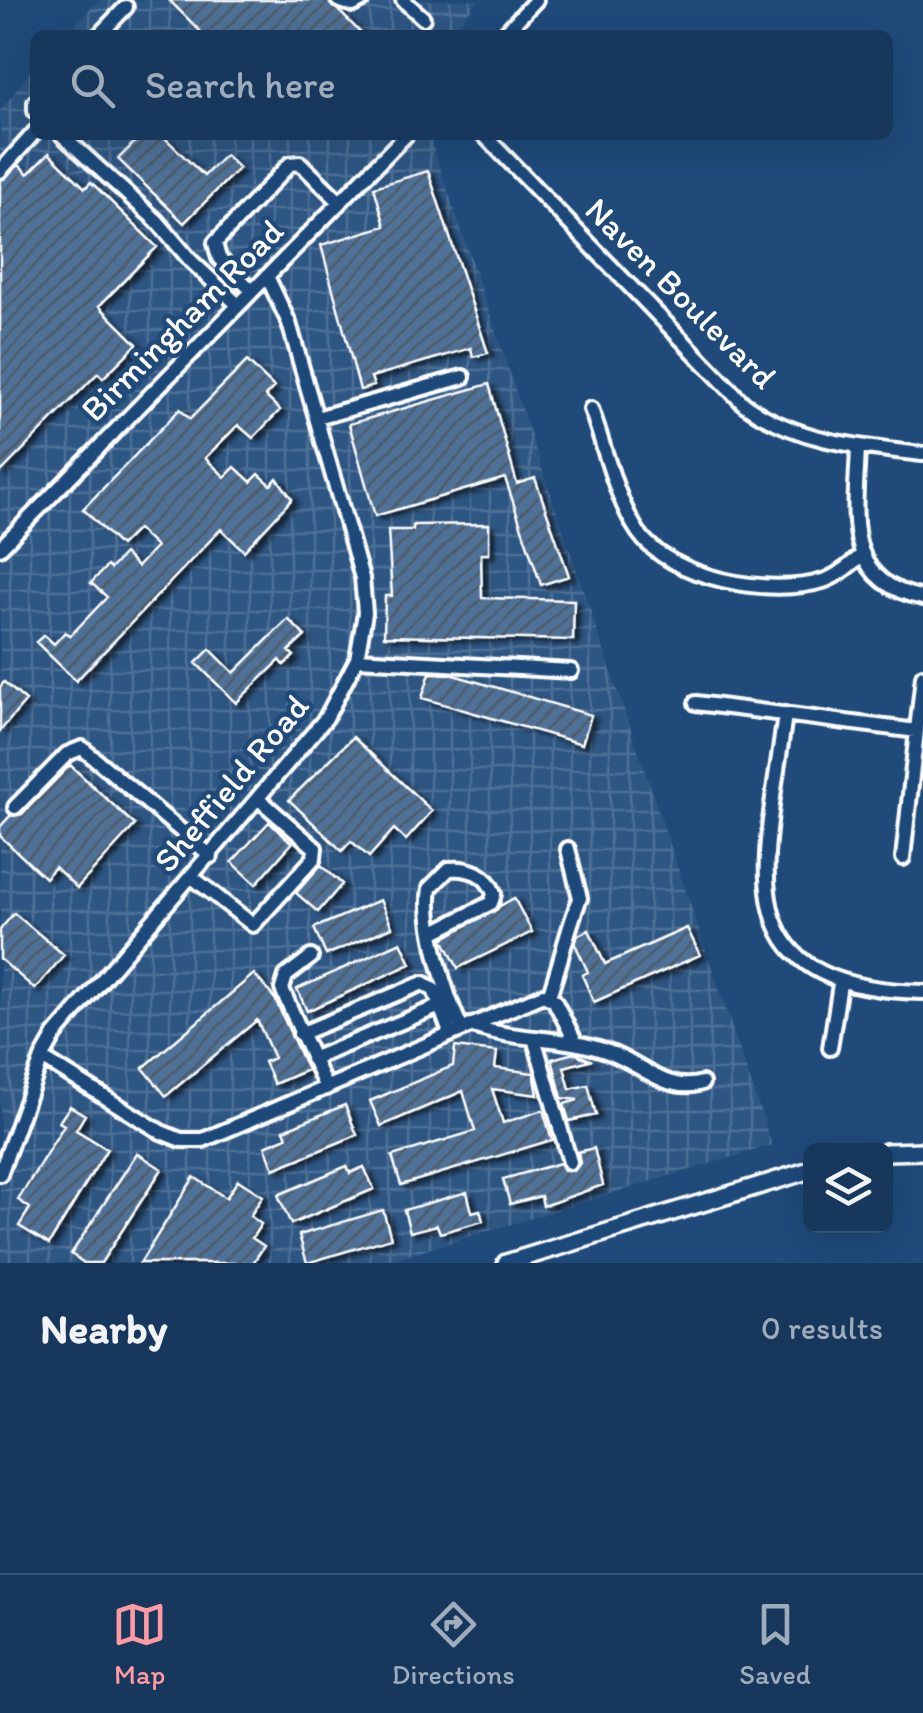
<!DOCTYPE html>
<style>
body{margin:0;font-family:Itim,sans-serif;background:#244365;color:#f1f3f6}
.controls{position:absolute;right:30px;bottom:30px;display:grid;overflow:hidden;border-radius:15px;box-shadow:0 10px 40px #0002}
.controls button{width:90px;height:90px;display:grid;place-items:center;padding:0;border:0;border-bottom:2px solid #365272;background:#17385c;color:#f1f3f6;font:50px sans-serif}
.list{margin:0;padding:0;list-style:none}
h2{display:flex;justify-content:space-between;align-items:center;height:130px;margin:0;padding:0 40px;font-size:42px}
h2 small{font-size:32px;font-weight:400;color:#9eacbb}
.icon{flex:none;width:55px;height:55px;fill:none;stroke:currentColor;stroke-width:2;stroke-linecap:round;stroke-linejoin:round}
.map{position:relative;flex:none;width:923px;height:1263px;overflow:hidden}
.search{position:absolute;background:#17385c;box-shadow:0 10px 40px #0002;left:30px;right:30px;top:30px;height:110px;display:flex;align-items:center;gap:25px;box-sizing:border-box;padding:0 35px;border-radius:15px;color:#9eacbb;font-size:38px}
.sheet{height:310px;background:#17385c}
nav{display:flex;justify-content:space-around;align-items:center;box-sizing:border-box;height:140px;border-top:2px solid #365272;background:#17385c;font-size:28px;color:#9eacbb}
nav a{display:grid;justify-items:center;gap:5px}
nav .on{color:#ff9aa2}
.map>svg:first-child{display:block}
.industrial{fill:url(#industrial-grid)}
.building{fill:url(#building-hatch);stroke:#fff;stroke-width:2.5;filter:url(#shadow)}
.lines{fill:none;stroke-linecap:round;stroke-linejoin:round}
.minor-casing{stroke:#fff;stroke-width:20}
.major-casing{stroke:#fff;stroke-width:22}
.minor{stroke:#1f4a7a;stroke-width:12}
.major{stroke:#1f4a7a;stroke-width:15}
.labels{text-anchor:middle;stroke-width:9;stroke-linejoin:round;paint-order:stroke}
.street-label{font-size:35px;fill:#fff;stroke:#1f4a7a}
</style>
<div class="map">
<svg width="923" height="1263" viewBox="0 0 923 1263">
<defs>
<pattern id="industrial-grid" width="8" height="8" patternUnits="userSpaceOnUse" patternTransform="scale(2.5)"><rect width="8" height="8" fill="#2e5683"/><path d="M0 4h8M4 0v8" fill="none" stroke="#4d6f96"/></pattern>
<pattern id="building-hatch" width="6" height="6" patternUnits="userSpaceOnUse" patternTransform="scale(2.5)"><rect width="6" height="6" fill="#507197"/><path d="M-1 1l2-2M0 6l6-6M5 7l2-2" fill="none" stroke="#4e5b6a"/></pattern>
<filter id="shadow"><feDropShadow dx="5.5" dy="3.5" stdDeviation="2.5" flood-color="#0009"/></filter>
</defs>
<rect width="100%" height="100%" fill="#1f4a7a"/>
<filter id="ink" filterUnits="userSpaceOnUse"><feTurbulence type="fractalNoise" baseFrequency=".01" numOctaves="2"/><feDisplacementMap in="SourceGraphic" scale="20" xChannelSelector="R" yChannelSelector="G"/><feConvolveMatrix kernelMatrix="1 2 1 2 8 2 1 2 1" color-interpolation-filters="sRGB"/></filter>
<g filter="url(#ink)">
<path class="industrial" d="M99,0h380l-29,35h-386z
M35,65v70h394l343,1010 -389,118h-383v-1152z"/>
<path class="building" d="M169,0h159l35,35h-159z
M142,135h20l42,41 21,-21 14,13 -55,55 -66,-64z
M49,153l36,35 6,-6 66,65 -58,59 38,38 -34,34 -5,-5 -98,100v-292l19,-16 9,9z
M428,171l60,182 -15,4 -2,-9 -100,29 3,9 -14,4 -39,-145 64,-19 -11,-39z
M247,361l27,26 -9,9 15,14 -27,28 -15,-13 -33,33 20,19 10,-10 16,15 8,-8 12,11 6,-7 15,21 -48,52 -23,-22 -145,152 -40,-39 8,-7 10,9 11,-12 5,4 37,-39 -16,-14 16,-17 3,3 14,-15 13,13 19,-20 -19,-18 -17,17 -37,-37 97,-100 10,10z
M489,384l28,100 18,-6 34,98 -28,9 -36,-107 -130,38 -26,-92z
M489,524v30h-8l1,44 92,2 -1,40 -189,-4 1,-40h7l-4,-66h25v-5z
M288,619l17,17 -16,15 5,5 -10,9 -4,-5 -44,43 -40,-40 14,-14 24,24z
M430,673l20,1 141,41 -9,29 -160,-46z
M4,682l22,19 -26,30v-44z
M353,737l79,74 -26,29 -12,-11 -25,28 -18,-16 -9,10 -53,-51z
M70,765l65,60 -58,63 -22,-21 -10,11 -45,-42v-9l10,-11 12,-2z
M269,822l23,21 -36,41 -24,-22z
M321,865l21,19 -24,28 -22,-19z
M514,898l18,34 -74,36 -15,-29z
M380,900l12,27 -66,28 -12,-27z
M14,913l50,42 -29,34 -35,-30v-29z
M687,928l13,27 -106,47 -12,-27 6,-3 -13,-28 3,-9 11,-5 16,34z
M401,942l10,22 -104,47 -10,-22z
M254,974l21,25 32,71 -33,14 -10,-22 10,-4 -17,-38 -91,76 -23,-28z
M455,1047l42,5 -2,16 39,5 4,22 -46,-6 11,34 40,-13 9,30 -151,45 -9,-29 83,-25 -12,-40 -82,35 -11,-25 83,-35z
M574,1053l16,7 -26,7 6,22 18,-4 8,30 -27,6 -5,-17 14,-4 -16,-2 -10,-39z
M345,1105l12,30 -83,34 -9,-23 22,-9 -3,-7z
M70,1106l15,9 -9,15 31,19 -58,95 -30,-18 11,-18 -12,-8 46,-75 -5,-3z
M594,1148l9,37 -60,21 -2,-10 -31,8 -7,-25 57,-16 4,7 10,1 6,-8 -2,-11z
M137,1153l25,16 -61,94h-17l-13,-9z
M347,1166l3,7 14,-6 10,22 -83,35 -13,-29z
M194,1177l32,21 12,-18 25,16 -13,20 11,8 -9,14 12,8 -11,17h-113z
M467,1192l5,20 8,-2 3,11 -43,12 -3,-8 -27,7 -6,-22z
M383,1210l8,28 -84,25 -8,-28z"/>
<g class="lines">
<g class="minor-casing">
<path id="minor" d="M338,0l15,5 9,-5
M403,0l20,18
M99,35l27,-28
M503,35l33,-35
M35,102v9
M62,135l95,86 34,40 47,44
M484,135l260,269c53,38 116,43 179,50
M0,171l35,-39
M252,291l-33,-33 -4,-15 75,-79 10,-1 40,39
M591,409c14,38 24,88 47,123 32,47 132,65 185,49 15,-5 27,-16 39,-26
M317,418l146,-41
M858,447c-2,65 -18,134 65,151
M0,548l406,-413
M357,659l214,12
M696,703l221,28
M785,714c-18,146 -67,274 138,278
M15,807l52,-53 15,-6 129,108
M903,858l20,-182
M192,877l61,48 61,-67 1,-10 -55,-48
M434,932l57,-29 3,-9c-6,-20 -25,-27 -45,-25l-19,19c-6,36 16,109 32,141
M311,957l-25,19 -4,13 44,99
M549,996c12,-34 18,-66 31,-98l-12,-49
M470,1025c45,17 93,10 138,27 32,11 59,42 94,31
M300,1034l123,-51 11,7 16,43
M534,1038l36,124
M830,1048l10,-64
M42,1058l119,74 20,8h22l340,-145 11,5 20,39
M312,1059l128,-53
M0,1174l42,-116 13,-23 271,-317 31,-59 8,-46 -3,-35 -73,-255 -22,-47"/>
</g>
<g class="major-casing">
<path id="major" d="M886,1152l37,-1
M506,1263l304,-93"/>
</g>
<use href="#minor" class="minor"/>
<use href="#major" class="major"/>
</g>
</g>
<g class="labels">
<g class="street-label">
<text transform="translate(681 293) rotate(45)" y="12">Naven Boulevard</text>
<text transform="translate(182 320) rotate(-45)" y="12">Birmingham Road</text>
<text transform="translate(231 783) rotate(-50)" y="12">Sheffield Road</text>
</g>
</g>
</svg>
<div class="controls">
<button><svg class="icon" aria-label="layers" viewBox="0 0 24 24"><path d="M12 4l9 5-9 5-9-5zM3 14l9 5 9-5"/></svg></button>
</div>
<div class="search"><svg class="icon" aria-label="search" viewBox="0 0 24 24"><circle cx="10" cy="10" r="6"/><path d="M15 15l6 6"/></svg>Search here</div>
</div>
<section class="sheet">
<h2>Nearby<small>0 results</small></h2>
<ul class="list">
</ul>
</section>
<nav>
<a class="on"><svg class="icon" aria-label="map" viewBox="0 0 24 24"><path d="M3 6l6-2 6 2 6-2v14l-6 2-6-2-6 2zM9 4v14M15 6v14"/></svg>Map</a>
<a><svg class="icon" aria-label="directions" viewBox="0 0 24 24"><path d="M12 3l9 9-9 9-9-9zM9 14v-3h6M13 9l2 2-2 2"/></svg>Directions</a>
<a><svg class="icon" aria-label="saved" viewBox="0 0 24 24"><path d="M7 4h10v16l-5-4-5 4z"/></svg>Saved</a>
</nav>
